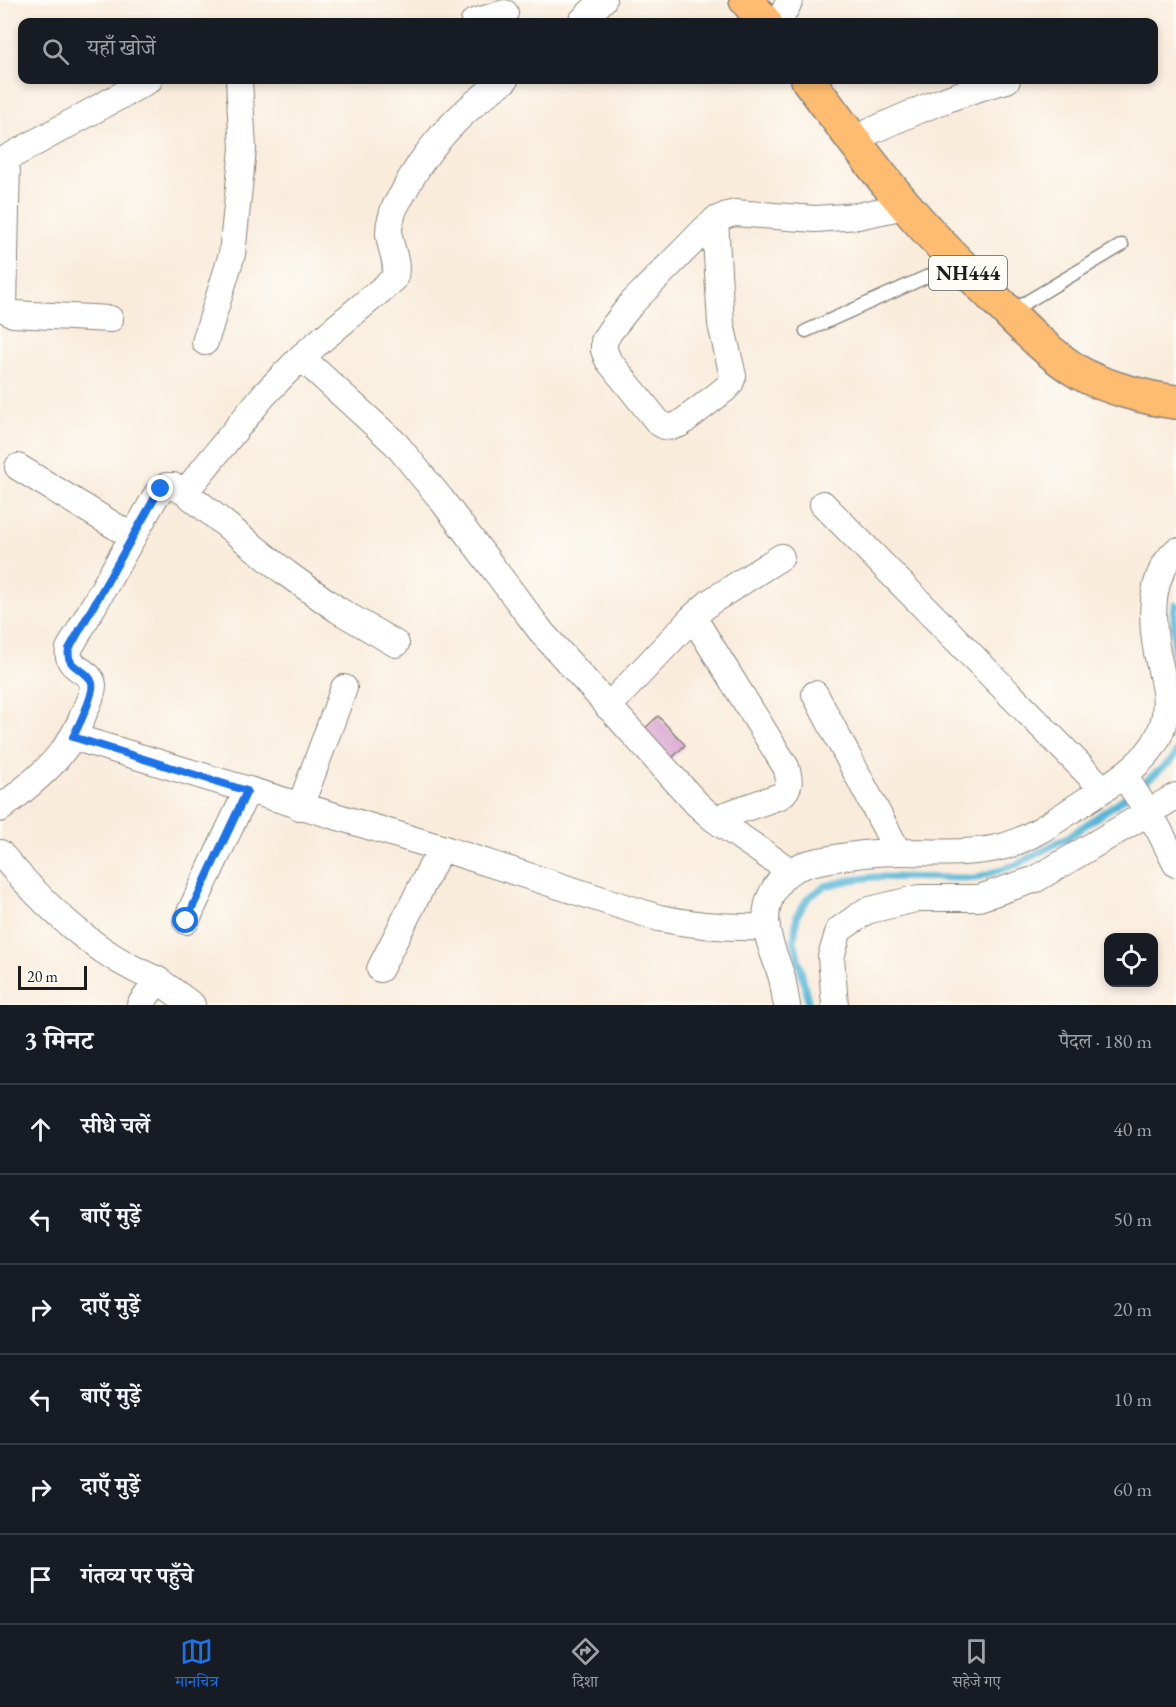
<!DOCTYPE html>
<html lang="hi">
<meta charset="utf-8">
<style>
body{margin:0;font-family:"EB Garamond","Noto Serif Devanagari",serif;background:#20242c;color:#f1f3f6}
.controls{position:absolute;right:18px;bottom:18px;display:grid;overflow:hidden;border-radius:12px;box-shadow:0 3px 9px #0003}
.controls button{width:54px;height:54px;display:grid;place-items:center;padding:0;border:0;border-bottom:2px solid #363941;background:#171b24;color:#f1f3f6;font:30px sans-serif}
.scale{position:absolute;left:18px;bottom:15px;width:69px;box-sizing:border-box;padding-left:6px;border:3px solid #1c1c1c;border-top:0;font-size:16px;line-height:21px;white-space:nowrap;color:#1c1c1c;-webkit-text-stroke:4px #fdfcf7;paint-order:stroke}
.stop{position:absolute;width:18px;height:18px;margin:-14px;border:4px solid #1a73e8;border-radius:50%;background:#fff}
.stop.end{background:#1a73e8;border-color:#fff;box-shadow:0 2px 6px #0008}
.list{margin:0;padding:0;list-style:none}
h2{display:flex;justify-content:space-between;align-items:center;height:78px;margin:0;padding:0 24px;font-size:26px}
h2 small{font-size:20px;font-weight:400;color:#9ea1a6}
.list li{display:grid;grid-template-columns:39px 1fr auto;gap:18px;align-items:center;box-sizing:border-box;height:90px;padding:0 24px;border-top:2px solid #363941}
.list b{display:block;font-size:22px;white-space:nowrap}
.list em{font-size:20px;font-style:normal;color:#9ea1a6}
.icon{flex:none;width:33px;height:33px;fill:none;stroke:currentColor;stroke-width:2;stroke-linecap:round;stroke-linejoin:round}
.map{position:relative;flex:none;width:1176px;height:1005px;overflow:hidden}
.search{position:absolute;background:#171b24;box-shadow:0 3px 9px #0003;left:18px;right:18px;top:18px;height:66px;display:flex;align-items:center;gap:15px;box-sizing:border-box;padding:0 21px;border-radius:12px;color:#9ea1a6;font-size:22px}
.sheet{height:618px;background:#171b24}
nav{display:flex;justify-content:space-around;align-items:center;box-sizing:border-box;height:84px;border-top:2px solid #363941;background:#171b24;font-size:16px;color:#9ea1a6}
nav a{display:grid;justify-items:center;gap:3px}
nav .on{color:#1a73e8}
.map>svg:first-child{display:block}
.lines{fill:none;stroke-linecap:round;stroke-linejoin:round}
.stream{stroke:#59b7d7;stroke-width:7}
.building{fill:#d8a1cf}
.lane-casing{stroke:#8a847c;stroke-width:15}
.street-casing{stroke:#8a847c;stroke-width:28}
.highway-casing{stroke:#8a847c;stroke-width:36}
.lane{stroke:#fff;stroke-width:12}
.street{stroke:#fff;stroke-width:26}
.highway{stroke:#fdbc70;stroke-width:33}
.route{stroke:#1a73e8;stroke-width:8}
.labels{text-anchor:middle;stroke-width:6;stroke-linejoin:round;paint-order:stroke}
.shield{fill:#fdfcf7;stroke:#605f5e;stroke-width:1.5}
.shield-label{font-size:20px;font-weight:bold;fill:#1c1c1c}
</style>
<div class="map">
<svg width="1176" height="1005" viewBox="0 0 1176 1005">
<rect width="100%" height="100%" fill="#fdfcf7"/>
<filter id="ink" filterUnits="userSpaceOnUse"><feTurbulence type="fractalNoise" baseFrequency=".0167" numOctaves="2"/><feDisplacementMap in="SourceGraphic" scale="12" xChannelSelector="R" yChannelSelector="G"/><feConvolveMatrix kernelMatrix="1 2 1 2 8 2 1 2 1" color-interpolation-filters="sRGB"/></filter>
<filter id="wash" filterUnits="userSpaceOnUse"><feTurbulence type="fractalNoise" baseFrequency=".008" numOctaves="4" result="noise"/><feDisplacementMap in="SourceGraphic" scale="24" xChannelSelector="R" yChannelSelector="G"/><feGaussianBlur stdDeviation="1.35" result="paint"/><feColorMatrix in="noise" values="0 0 0 0 0 0 0 0 0 0 0 0 0 0 0 0 0 1.4 0 .05"/><feComposite in="paint" operator="in"/></filter>
<g filter="url(#wash)">
<rect width="100%" height="100%" fill="#f9ecdb"/>
<g class="lines">
<path class="stream" d="M1176,605l-2,6v49l2,17
M1139,787l33,-27 4,-8
M809,1005l-15,-65 3,-25 11,-17 17,-12 26,-6 23,-3 101,1 43,-14 50,-27 62,-43"/>
</g>
<g id="blocks">
<path class="building" d="M658,716l27,29 -20,20 -28,-29z"/>
</g>
</g>
<g filter="url(#ink)">
<use href="#blocks" fill-opacity="0" stroke="#8a847c" stroke-width="1.5"/>
<g class="lines">
<g class="lane-casing">
<path id="lane" d="M1010,312l112,-67
M806,331l151,-68"/>
</g>
<g class="street-casing">
<path id="street" d="M474,22l31,-9
M581,22l22,-22
M779,22l11,-22
M854,139c50,-23 99,-45 153,-59
M7,158l-3,151 9,5 97,5
M0,162l149,-82
M715,220l6,104 12,52 -3,8 -6,6 -44,34c-10,4 -14,4 -22,-2l-50,-62 -4,-10v-9l6,-10 22,-28 74,-75c9,-8 17,-13 29,-15l80,6 43,-3 47,-10
M205,342l27,-88 11,-105 -4,-69
M301,357l95,87 45,55 102,135 154,170 17,15 76,52
M18,467l115,70
M185,492l78,-96 38,-39 93,-78c6,-15 -4,-30 -5,-45 0,-6 1,-13 3,-18 1,-7 6,-15 10,-21 23,-47 60,-85 103,-115
M823,504l280,285
M693,617l93,150c4,13 5,21 -6,29l-66,23
M815,694l83,158
M608,707l85,-90 17,-15 71,-45
M73,737l368,111 218,70c37,8 70,10 108,9
M1124,775l35,55 17,34
M300,807l44,-119
M0,809c38,-31 69,-53 86,-101 3,-7 7,-15 7,-23 -2,-16 -28,-15 -24,-36l88,-155 9,-8h7l12,6 101,81 52,37 58,34
M0,853c44,52 94,101 158,127l-18,25
M186,921l61,-130
M380,969l61,-121
M158,980l34,25
M787,1005c-2,-9 -3,-18 -5,-27 -7,-24 -21,-48 -14,-74 3,-12 12,-26 23,-33 10,-7 23,-9 34,-11 24,-5 52,-8 77,-8 34,0 69,3 103,-6 29,-9 54,-28 79,-44 19,-13 39,-24 55,-40 11,-10 20,-23 24,-38 7,-23 -1,-48 -6,-71 -6,-33 -8,-77 19,-102
M835,1005l-4,-48 8,-27 27,-19 53,-13h60l57,-19 140,-83"/>
</g>
<g class="highway-casing">
<path id="highway" d="M746,0l19,22
M808,80c32,42 63,86 98,126 26,32 56,60 85,89 26,26 58,60 89,78 24,14 69,26 96,29"/>
</g>
<use href="#lane" class="lane"/>
<use href="#street" class="street"/>
<use href="#highway" class="highway"/>
</g>
</g>
<g class="lines" filter="url(#ink)">
<path class="route" d="M161,489l-4,5 -88,155c-4,21 19,19 23,34 3,10 -14,44 -19,54l174,54 -61,130"/>
</g>
<g class="labels">
<rect class="shield" x="929" y="256" width="78" height="34" rx="4.5"/>
<g class="shield-label">
<text x="968" y="280">NH444</text>
</g>
</g>
</svg>
<div class="controls">
<button><svg class="icon" aria-label="locate" viewBox="0 0 24 24"><circle cx="12" cy="12" r="6"/><path d="M12 2v4M12 18v4M2 12h4M18 12h4"/></svg></button>
</div>
<div class="scale">20 m</div>
<div class="stop" style="left:186px;top:921px"></div>
<div class="stop end" style="left:161px;top:489px"></div>
<div class="search"><svg class="icon" aria-label="search" viewBox="0 0 24 24"><circle cx="10" cy="10" r="6"/><path d="M15 15l6 6"/></svg>यहाँ खोजें</div>
</div>
<section class="sheet">
<h2>3 मिनट<small>पैदल · 180 m</small></h2>
<ul class="list">
<li><svg class="icon" aria-label="ahead" viewBox="0 0 24 24"><path d="M12 20V5M6 11l6-6 6 6"/></svg><div><b>सीधे चलें</b></div><em>40 m</em></li>
<li><svg class="icon" aria-label="left" viewBox="0 0 24 24"><path d="M17 20v-9H6M10 6l-5 5 5 5"/></svg><div><b>बाएँ मुड़ें</b></div><em>50 m</em></li>
<li><svg class="icon" aria-label="right" viewBox="0 0 24 24"><path d="M7 20v-9h11M14 6l5 5-5 5"/></svg><div><b>दाएँ मुड़ें</b></div><em>20 m</em></li>
<li><svg class="icon" aria-label="left" viewBox="0 0 24 24"><path d="M17 20v-9H6M10 6l-5 5 5 5"/></svg><div><b>बाएँ मुड़ें</b></div><em>10 m</em></li>
<li><svg class="icon" aria-label="right" viewBox="0 0 24 24"><path d="M7 20v-9h11M14 6l5 5-5 5"/></svg><div><b>दाएँ मुड़ें</b></div><em>60 m</em></li>
<li><svg class="icon" aria-label="arrive" viewBox="0 0 24 24"><path d="M6 21V4h12l-3 4 3 4H6"/></svg><div><b>गंतव्य पर पहुँचे</b></div></li>
</ul>
</section>
<nav>
<a class="on"><svg class="icon" aria-label="map" viewBox="0 0 24 24"><path d="M3 6l6-2 6 2 6-2v14l-6 2-6-2-6 2zM9 4v14M15 6v14"/></svg>मानचित्र</a>
<a><svg class="icon" aria-label="directions" viewBox="0 0 24 24"><path d="M12 3l9 9-9 9-9-9zM9 14v-3h6M13 9l2 2-2 2"/></svg>दिशा</a>
<a><svg class="icon" aria-label="saved" viewBox="0 0 24 24"><path d="M7 4h10v16l-5-4-5 4z"/></svg>सहेजे गए</a>
</nav>
